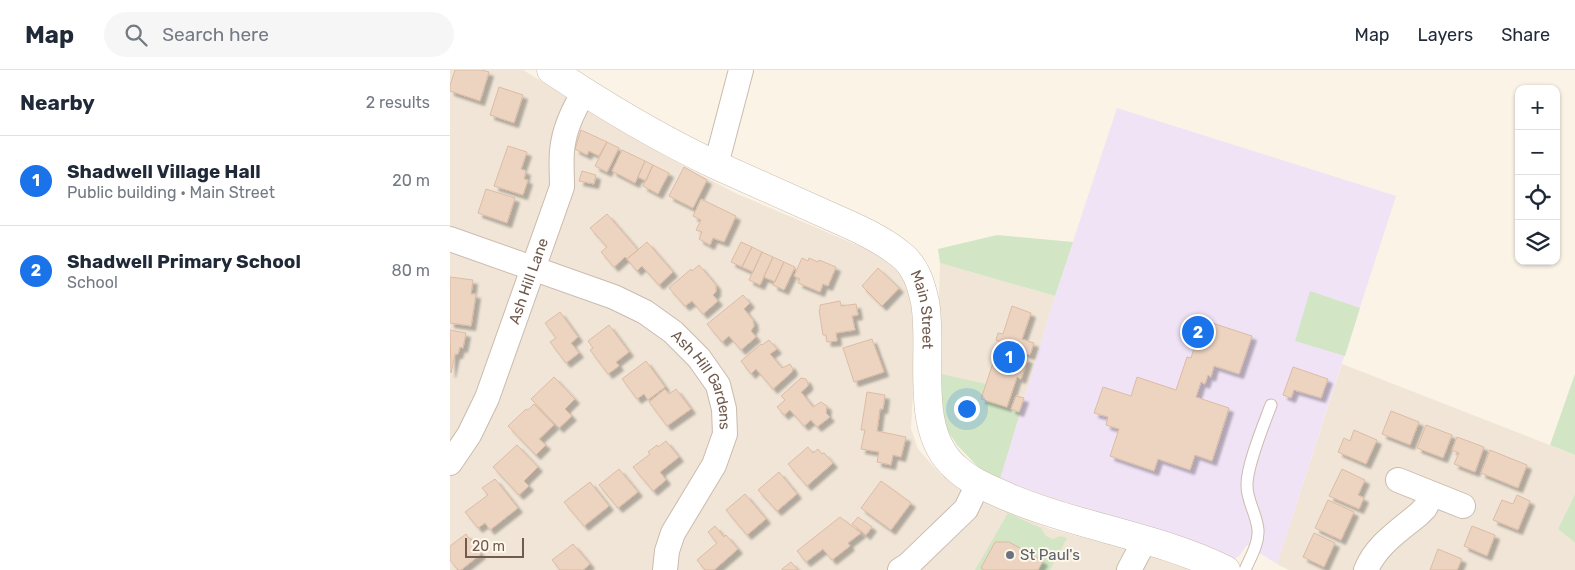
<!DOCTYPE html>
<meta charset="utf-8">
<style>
body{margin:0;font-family:Rubik,sans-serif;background:#f6f6f7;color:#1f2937}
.controls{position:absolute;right:15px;top:15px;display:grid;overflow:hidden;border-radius:10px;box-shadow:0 1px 4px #0004}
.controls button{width:45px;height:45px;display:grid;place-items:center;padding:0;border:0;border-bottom:1px solid #e0e1e3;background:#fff;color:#1f2937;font:25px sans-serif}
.scale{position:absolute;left:15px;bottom:12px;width:59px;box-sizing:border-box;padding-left:5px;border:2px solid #705b4e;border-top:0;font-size:14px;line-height:18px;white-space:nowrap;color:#705b4e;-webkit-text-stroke:4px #fdf7ec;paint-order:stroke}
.you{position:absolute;left:516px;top:338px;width:18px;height:18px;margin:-12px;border:4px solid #fff;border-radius:50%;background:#1a73e8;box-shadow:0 0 0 8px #1a73e833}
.badge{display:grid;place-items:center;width:32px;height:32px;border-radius:50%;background:#1a73e8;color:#fff;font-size:16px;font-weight:700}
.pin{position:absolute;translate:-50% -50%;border:2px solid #fff;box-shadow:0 1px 5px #0006}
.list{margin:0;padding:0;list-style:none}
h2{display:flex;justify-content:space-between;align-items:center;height:65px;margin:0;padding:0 20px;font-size:21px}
h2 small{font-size:16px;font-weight:400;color:#747a83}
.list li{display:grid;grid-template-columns:32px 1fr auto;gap:15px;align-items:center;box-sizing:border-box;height:90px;padding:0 20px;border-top:1px solid #e0e1e3}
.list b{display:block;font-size:19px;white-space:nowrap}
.list p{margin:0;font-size:16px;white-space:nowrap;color:#747a83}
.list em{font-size:16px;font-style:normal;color:#747a83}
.icon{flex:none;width:28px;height:28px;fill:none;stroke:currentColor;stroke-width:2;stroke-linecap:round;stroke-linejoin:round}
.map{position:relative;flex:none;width:1125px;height:500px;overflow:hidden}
header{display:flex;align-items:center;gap:30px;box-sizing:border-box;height:70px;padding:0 25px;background:#fff;border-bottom:1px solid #e0e1e3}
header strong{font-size:24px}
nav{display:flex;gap:28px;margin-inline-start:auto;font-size:18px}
.search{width:350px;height:45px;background:#f6f6f7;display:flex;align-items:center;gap:12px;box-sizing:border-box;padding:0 18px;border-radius:28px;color:#747a83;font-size:19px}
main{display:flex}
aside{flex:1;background:#fff}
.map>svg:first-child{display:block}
.residential{fill:#f0e5d6}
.education{fill:#f0e3f6}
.green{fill:#d2e6c6}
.building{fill:#ecd4c1;stroke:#ddbba3;filter:url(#shadow)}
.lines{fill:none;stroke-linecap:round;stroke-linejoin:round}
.service-casing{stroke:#cabbae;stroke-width:13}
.minor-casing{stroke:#cabbae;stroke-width:26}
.tertiary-casing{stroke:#cabbae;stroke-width:29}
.service{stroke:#fff;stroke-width:11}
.minor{stroke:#fff;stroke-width:24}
.tertiary{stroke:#fff;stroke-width:28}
.worship-dot{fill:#6b7280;stroke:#fdf7ec;stroke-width:2}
.labels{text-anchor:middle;stroke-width:4;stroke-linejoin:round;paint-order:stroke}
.street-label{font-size:15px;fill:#705b4e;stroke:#fdf7ec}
.worship-label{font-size:15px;fill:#5b616d;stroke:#fdf7ec;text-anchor:start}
</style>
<header>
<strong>Map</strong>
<div class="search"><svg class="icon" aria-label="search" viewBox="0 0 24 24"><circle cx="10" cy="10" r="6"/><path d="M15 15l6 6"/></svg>Search here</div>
<nav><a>Map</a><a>Layers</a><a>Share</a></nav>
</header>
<main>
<aside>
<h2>Nearby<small>2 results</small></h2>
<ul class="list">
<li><span class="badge">1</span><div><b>Shadwell Village Hall</b><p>Public building · Main Street</p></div><em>20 m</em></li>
<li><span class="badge">2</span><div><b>Shadwell Primary School</b><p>School</p></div><em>80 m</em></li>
</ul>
</aside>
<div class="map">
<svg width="1125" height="500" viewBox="0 0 1125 500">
<defs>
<filter id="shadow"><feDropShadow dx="4.5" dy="4.5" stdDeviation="1" flood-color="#0004"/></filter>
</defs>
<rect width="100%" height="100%" fill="#faf3e6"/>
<path class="residential" d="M0,0h73l142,86 70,37 150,64 14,13 8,15 9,47 -5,97 7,20 23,26 46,26 63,28 123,32 21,9h-744z
M490,193l115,33 -55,183 -43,-34 -20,-72z
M892,294l233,91v39l-17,35 17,14v27h-286l-12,-6z"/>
<path class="education" d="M667,38l279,88 -119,368 -30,-19 -8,11 -9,6 -59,-28 -122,-37 -49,-18 55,-183z"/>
<path class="green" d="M547,165l76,7 -18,54 -115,-33 -2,-14z
M860,221l50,17 -15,48 -50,-15z
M487,303l49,11 -4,15 38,14 -20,66 -21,-11 -22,-23 -13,-20z
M1125,304v81l-25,-10z
M1125,424v49l-17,-14z
M558,443l33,15 5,8 7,3 7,-3 7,2 -17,32h-75z"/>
<path class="building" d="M5,0h27l7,2 -9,29 -30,-10v-6z
M49,17l24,8 -9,28 -24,-8z
M131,60l26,12 -8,14 -10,-5 -2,4 -12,-6z
M157,72l12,6 -12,24 -12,-6z
M58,76l19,6 -6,17 5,2 -2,8 4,1 -5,15 -29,-9z
M172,80l23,11 -10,22 -23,-12z
M195,91l8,4 -7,16 -8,-4z
M203,95l16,8 -11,21 -15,-8z
M234,97l23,13 -14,28 -24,-12z
M132,101l14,4 -2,9 -15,-3z
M36,119l29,9 -8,25 -29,-10z
M251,129l35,17 -12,26 -11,-4 -3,7 -11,-6 3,-7 -6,-2 5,-10 -8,-4z
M157,144l31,36 -11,9 -2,-2 -11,10 -13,-15 6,-5 -17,-19z
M197,172l26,30 -14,13 -17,-19 -5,5 -10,-12z
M291,172l11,5 -10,20 -11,-5z
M302,177l10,5 -9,20 -11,-5z
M312,182l11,5 -13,28 -11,-5z
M323,187l11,5 -9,20 -11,-5z
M352,188l6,3 1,-3 9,4 1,-2 17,7 -8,19 -5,-2 -3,8 -22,-9 2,-4 -6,-3z
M334,192l11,5 -11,23 -11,-5z
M249,195l17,20v7l-3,3 5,6 -15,13 -11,-13 -7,5 -16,-18 22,-19 1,2z
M428,198l21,20 -17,18 -20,-20z
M0,207l23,3 -2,14h5l-5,32 -21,-3z
M293,225l7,8 -6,6 9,11 1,6 -3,5 5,6 -15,13 -12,-14 -7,6 -15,-18z
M390,231l1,5 15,-2 2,11 -6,1 3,14 -19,3 1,8 -10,1 -1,-7h-3l-4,-25h1v-5z
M562,236l19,7 -9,26 12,4 -4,12 -12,-4 -1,4 11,4 -7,20 -4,-2 -10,30 -26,-8 19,-57 -4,-2 2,-7 5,1z
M110,242l18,25 -7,6 8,10 -13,10 -16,-21 6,-4 -11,-15z
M753,250l49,16 -13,38 -25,-8 -3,11 -3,-2 -3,9 -4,-2 -5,15 33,11 -17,53 -17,-6 -5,15 -32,-11 -4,12 -44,-15 9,-27 -13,-4 2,-8 -14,-4 9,-26 28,9 6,-19 39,13 11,-33 4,1z
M159,255l20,27 -13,10 3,4 -11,8 -18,-24 3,-2 -5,-7z
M0,260l16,3 -3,15 -3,-1 -2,7h-3l-4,19z
M422,269l12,33 -30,10 -11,-34z
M319,270l8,9 -7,5 12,14 8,-4 3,5 -1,3 -19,17 -17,-20 -5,5 -10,-13 20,-17 1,1z
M196,291l19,26 -17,13 -4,-6 -7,5 -15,-20z
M843,297l35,12 -7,19 -27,-8 -3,8 -8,-3z
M104,307l21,22 -10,10 7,7 -13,12 -28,-29z
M351,308l5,1 2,4v3l-7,6 12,15 8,-5 6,4 -1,7 4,4 -13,10 -6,-7 -7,6 -14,-16 -6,5 -7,-8 8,-7 -4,-4z
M215,319l4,5 7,-5 15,20 -24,17 -18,-24z
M417,322l18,3 -2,14h-3l-3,22 29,6 -5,20 -8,-2 -2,10 -14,-3 2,-10 -18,-3 4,-19h-4z
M566,326l8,2 -5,14 -8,-3z
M84,334l20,21 -15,14 7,6 -10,10 -28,-29 18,-17 2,1z
M941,341l28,11 -9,23 -28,-11z
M976,355l26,10 -9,23 -26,-10z
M904,360l23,10 -11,24 -28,-12 6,-14 6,3z
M1007,367l27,10 -9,25 -21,-8 5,-11 -7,-3z
M216,371l13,16 -19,15 6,8 -13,11 -20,-24 17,-13 -2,-2 9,-7 1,2z
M67,375l21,22 -14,14 5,5 -10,9 -26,-28z
M358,377l5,6 5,-4 4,5 2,-1 9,10 -26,23 -19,-22z
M1040,380l37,15 -9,23 -37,-15z
M169,399l19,23 -20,16 -19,-23z
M892,399l23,11 -7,15 6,3 -5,11 -30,-13z
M329,402l18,22 -20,17 -19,-21z
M45,409l23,29 -28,22 -5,-7 -7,5 -13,-16 23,-17 -6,-7z
M431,411l30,22 -20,27 -30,-22z
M140,412l19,24 -25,20 -20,-24z
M295,424l21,25 -19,16 -21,-25z
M1067,425l13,6 -12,29 -25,-10 9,-20 11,4z
M878,430l26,12 -13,28 -26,-12z
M390,447l21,16 -13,10 2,3 -18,14 -9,-11 -17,13 -9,-11z
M408,447l14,10 -6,8 -14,-11z
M265,456l9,11 2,-2 12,14 -24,21h-9l-8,-10 20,-17 -9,-11z
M1022,456l23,9 -8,21 -23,-10z
M864,463l21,10 -11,24 -21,-10z
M16,464l15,20 -20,16h-3l-8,-10v-14z
M545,472h14l34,19 -5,9h-54l-3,-2z
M123,474l17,20 -7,6h-23l-8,-10z
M988,479l24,10 -5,11h-27z
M341,492l7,8h-16v-1z"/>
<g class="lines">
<g class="service-casing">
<path id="service" d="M795,500c5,-12 14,-26 13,-40 -1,-15 -11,-29 -11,-44 -1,-19 17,-62 24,-81"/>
</g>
<g class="minor-casing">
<g id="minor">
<path d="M266,95l25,-95"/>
<path id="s1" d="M0,169l164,58 31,15 28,20 26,26 19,27 6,24 1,25 -11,31 -41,68 -6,18 -2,19"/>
<path id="s2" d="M0,393l19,-28 18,-37 75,-211c0,-12 -1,-24 0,-36 2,-22 11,-40 22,-59"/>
<path d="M948,410l65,26"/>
<path d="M450,500l8,-5 58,-56 12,-25"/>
<path d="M679,500l16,-30"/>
<path d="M916,500c10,-25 34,-40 53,-56l6,-6 7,-14"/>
</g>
</g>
<g class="tertiary-casing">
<g id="tertiary">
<path id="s3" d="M101,0c54,36 109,69 167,96 38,17 76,34 114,51 23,10 48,21 68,37 16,12 21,30 25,48 9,52 -13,128 31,166 15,14 34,21 52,29 71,30 149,39 218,73"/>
</g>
</g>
<use href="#service" class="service"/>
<use href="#minor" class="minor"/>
<use href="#tertiary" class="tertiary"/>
</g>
<circle class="worship-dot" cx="560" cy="485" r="5"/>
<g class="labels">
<g class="street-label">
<text dy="5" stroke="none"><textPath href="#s2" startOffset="199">Ash Hill Lane</textPath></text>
<text dy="5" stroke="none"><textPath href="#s3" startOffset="458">Main Street</textPath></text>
<text dy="5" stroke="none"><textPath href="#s1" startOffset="301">Ash Hill Gardens</textPath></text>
</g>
<g class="worship-label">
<text x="570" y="490">St Paul's</text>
</g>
</g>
</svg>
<div class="controls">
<button>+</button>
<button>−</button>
<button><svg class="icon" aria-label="locate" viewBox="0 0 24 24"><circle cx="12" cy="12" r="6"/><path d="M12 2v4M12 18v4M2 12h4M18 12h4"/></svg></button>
<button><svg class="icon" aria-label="layers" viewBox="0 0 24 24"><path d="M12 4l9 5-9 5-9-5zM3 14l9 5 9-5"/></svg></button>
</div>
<div class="scale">20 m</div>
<div class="you"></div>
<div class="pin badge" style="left:559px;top:287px">1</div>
<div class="pin badge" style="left:748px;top:262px">2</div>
</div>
</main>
